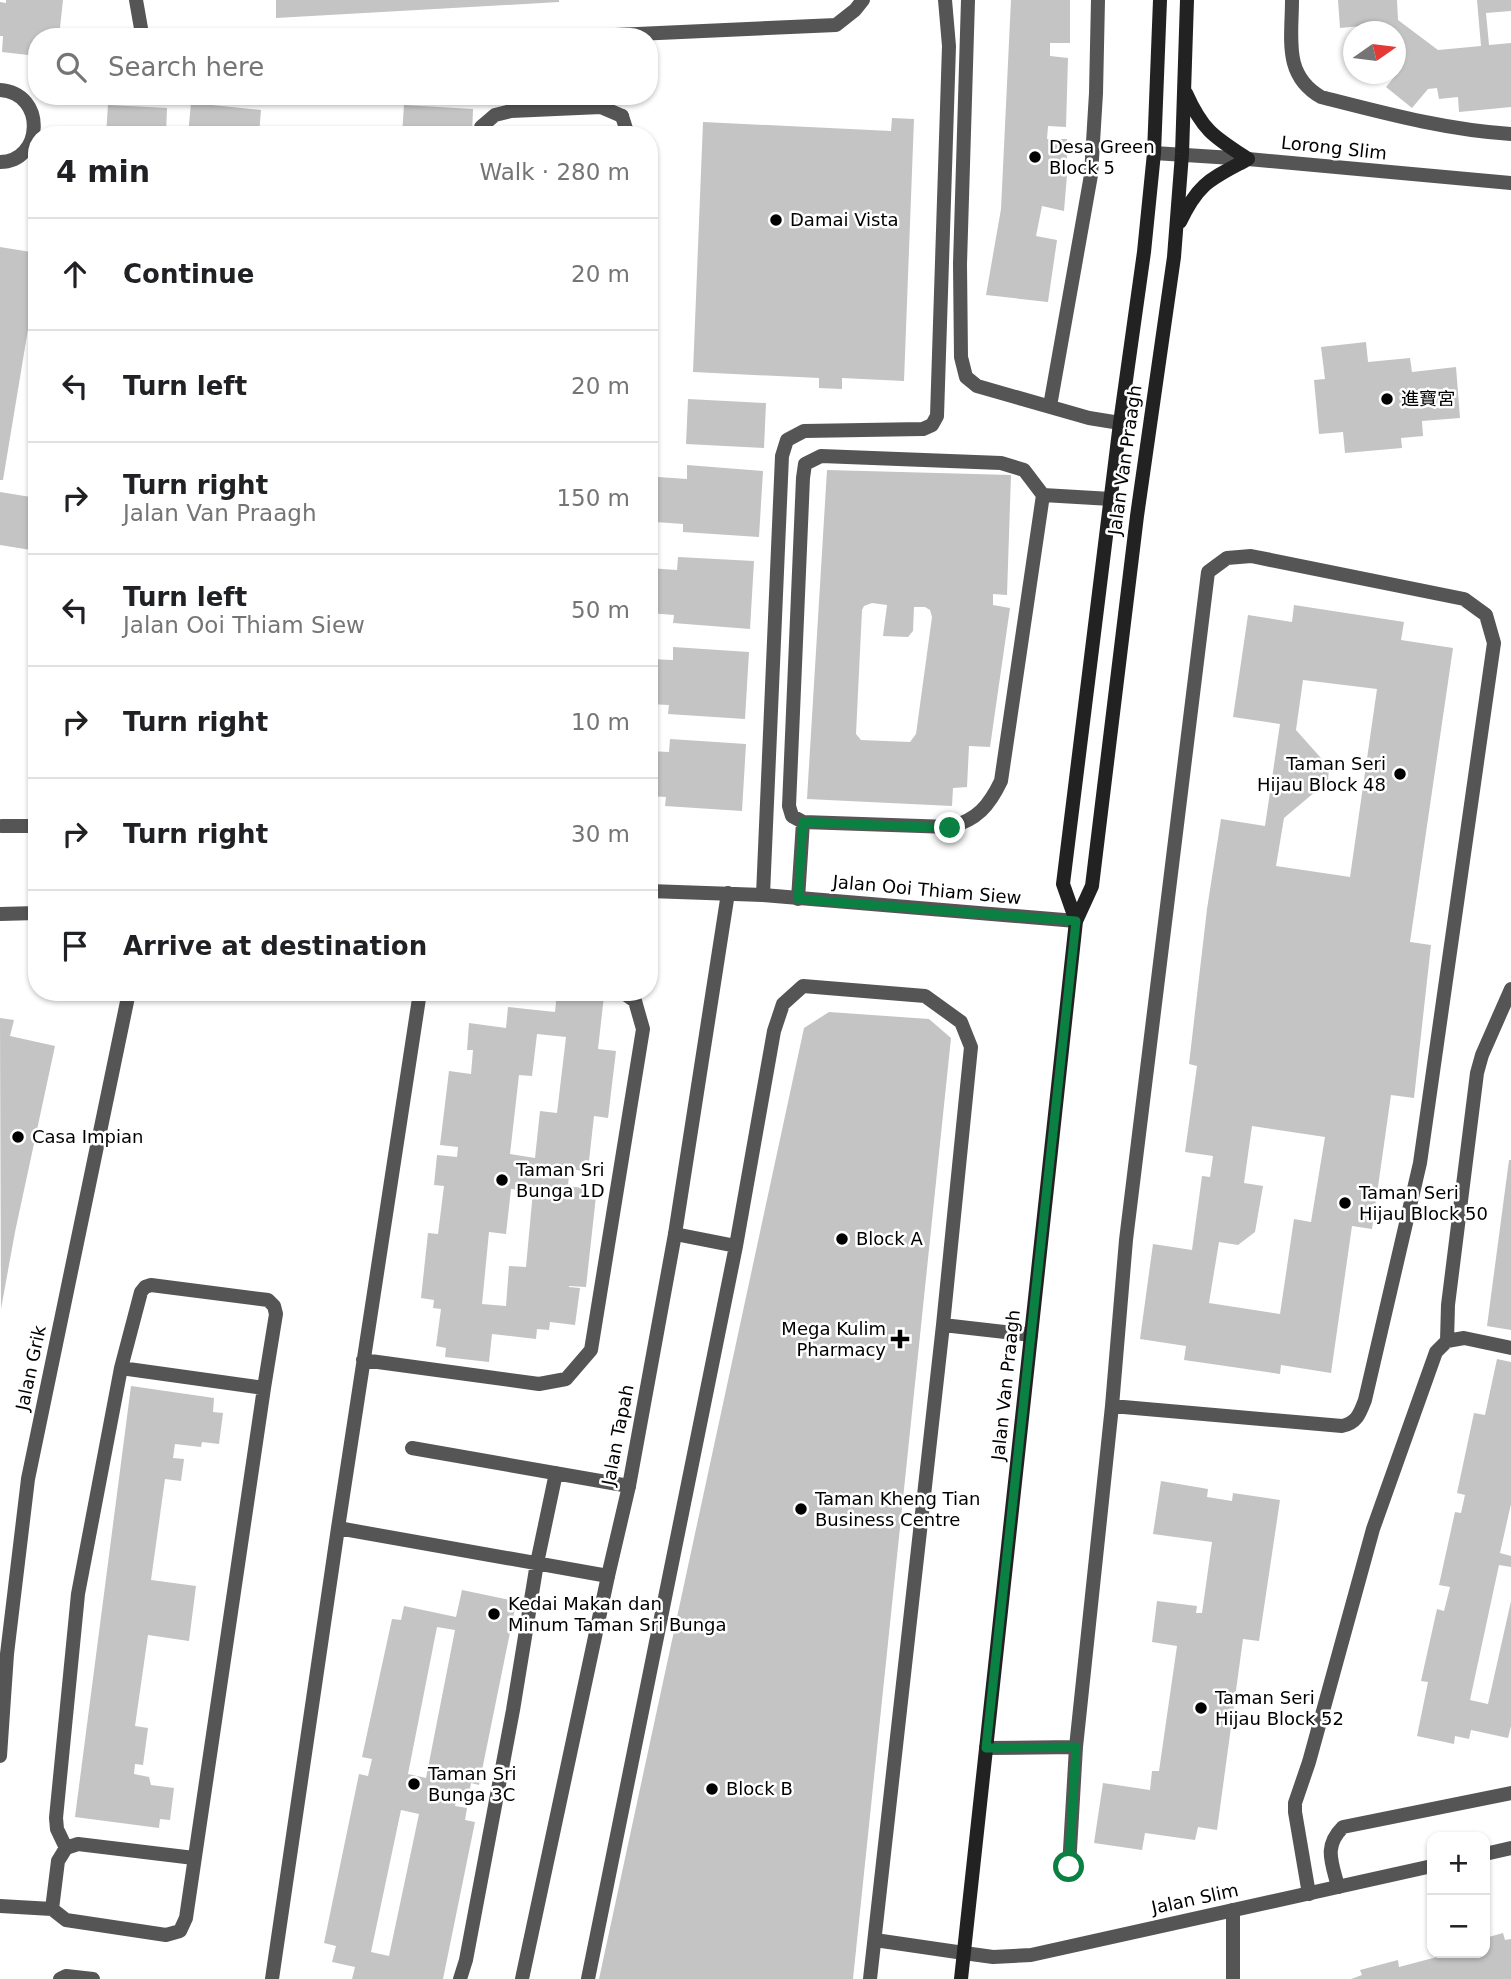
<!DOCTYPE html>
<meta charset="utf-8">
<style>
body{margin:0;font-family:"DejaVu Sans","Noto Sans SC",sans-serif;background:#f6f6f6;color:#202124}
.controls{position:absolute;right:21px;bottom:21px;display:grid;overflow:hidden;border-radius:14px;box-shadow:0 2px 5px #0004}
.controls button{width:63px;height:63px;display:grid;place-items:center;padding:0;border:0;border-bottom:2px solid #e0e0e0;background:#fff;color:#202124;font:35px sans-serif}
.compass{position:absolute;left:1343px;top:21px;width:63px;height:63px;border-radius:50%;background:#fff;box-shadow:0 2px 5px #0004;rotate:76deg}
.stop{position:absolute;width:21px;height:21px;margin:-16px;border:5px solid #0b8043;border-radius:50%;background:#fff}
.stop.end{background:#0b8043;border-color:#fff;box-shadow:0 2px 7px #0008}
.list{margin:0;padding:0;list-style:none}
h2{display:flex;justify-content:space-between;align-items:center;height:91px;margin:0;padding:0 28px;font-size:30px}
h2 small{font-size:23px;font-weight:400;color:#757577}
.list li{display:grid;grid-template-columns:46px 1fr auto;gap:21px;align-items:center;box-sizing:border-box;height:112px;padding:0 28px;border-top:2px solid #e0e0e0}
.list b{display:block;font-size:26px;white-space:nowrap}
.list p{margin:0;font-size:23px;white-space:nowrap;color:#757577}
.list em{font-size:23px;font-style:normal;color:#757577}
.icon{flex:none;width:38px;height:38px;fill:none;stroke:currentColor;stroke-width:2;stroke-linecap:round;stroke-linejoin:round}
.map{position:relative;flex:none;width:1511px;height:1979px;overflow:hidden}
.search{position:absolute;background:#fff;box-shadow:0 2px 5px #0004;left:28px;top:28px;width:630px;height:77px;display:flex;align-items:center;gap:18px;box-sizing:border-box;padding:0 24px;border-radius:28px;color:#757577;font-size:26px}
.panel{position:absolute;background:#fff;box-shadow:0 2px 5px #0004;left:28px;top:126px;width:630px;height:875px;border-radius:28px}
.map>svg:first-child{display:block}
.building{fill:#c4c4c4;fill-rule:evenodd}
.lines{fill:none;stroke-linecap:round;stroke-linejoin:round}
.service{stroke:#555;stroke-width:14}
.minor{stroke:#555;stroke-width:14}
.secondary{stroke:#222;stroke-width:14}
.route{stroke:#0b8043;stroke-width:9}
.poi-dot{fill:#000;stroke:#fff;stroke-width:2.5}
.labels{text-anchor:middle;stroke-width:5;stroke-linejoin:round;paint-order:stroke}
.poi-label{font-size:18px;fill:#000;stroke:#fff;text-anchor:start}
.street-label{font-size:18px;fill:#000;stroke:#fff}
</style>
<div class="map">
<svg width="1511" height="1979" viewBox="0 0 1511 1979">
<rect width="100%" height="100%" fill="#fff"/>
<path class="building" d="M6,0h57l-4,37h-22v19l-35,-4 1,-16h-3v-34l6,1z
M276,0h283v2l-283,16z
M1011,0h59v43h-20v13l18,2 -2,69 -18,-1 -1,13h20v36l-3,36 -22,-5 -6,30 21,4 -9,62 -62,-7 15,-86z
M1338,0h59l1,20 40,30 43,-4 -4,-46h34v11l-25,2 3,32 22,-2v64l-52,5 -1,-15 -19,2 -2,-11 -9,1 -16,19 -26,-21 9,-11 -3,-2h4v-42h-34v-6l-22,2z
M191,103l70,7 -2,25h-71z
M108,105l59,3 -1,27h-60z
M404,105l69,4 -1,26h-70z
M892,118l22,1 -10,262 -62,-3v11l-23,-1v-10l-126,-6 10,-250 188,9z
M498,129l69,3v3h-69z
M0,247l37,6v22l-34,205h-3z
M1366,342l2,20 42,-4 2,14 44,-5 4,51 -38,3 1,15 -22,2 1,10 -57,5 -2,-21 -24,2 -5,-54 11,-1 -4,-32z
M688,399l78,4 -2,45 -78,-4z
M687,465l76,6 -4,66 -76,-5v-8l-28,-2 3,-45 29,2z
M827,470l184,5 -4,120 -14,-1v11l17,3 -20,139 -21,-1 -2,41 -14,1 -1,18 -145,-7zM872,603l15,2 -4,31 25,1 5,-6 1,-24h11l5,3 2,7 -16,117 -6,8 -49,-2 -5,-6 6,-124 2,-4z
M0,492l37,6v19l-6,33 -31,-5z
M678,557l76,4 -4,68 -77,-6 1,-8 -25,-2v-45l28,2z
M1294,605l110,17 -3,18 52,8 -43,294 21,3 -17,153 -23,-3 -19,134 -20,-3 -21,147 -50,-8 -1,9 -96,-14 2,-14 -46,-7 13,-95 39,6 10,-74 8,1 3,-21 -28,-4 12,-86 -8,-2 18,-155 14,-90 44,7 15,-102 -47,-7 15,-102 44,7zM1303,680l74,9 -27,188 -74,-11 8,-48 44,-37 1,-14 -33,-37zM1252,1126l73,11 -14,85 -17,-3 -14,95 -71,-11 10,-61 19,3 17,-13 8,-46 -19,-3z
M673,647l76,5 -4,67 -77,-5 1,-9 -20,-1v-45l24,1z
M670,739l76,5 -4,67 -77,-5 1,-9 -17,-1v-45l20,1z
M35,771h2v34h-5z
M557,992l47,4 -6,53 18,2 -8,67 -14,-2 -5,45 -4,-1 -1,11 -8,-1v4h-7l-1,12 15,2 -1,7 14,1 -10,91 -17,-1v1l11,1 -5,37 -25,-3 -1,8 -12,-1 -1,10 -44,-5 -3,28 -44,-5 1,-9 -10,-2 5,-37 -8,-1 1,-8 -13,-2 7,-65 10,1 6,-48 -10,-1 3,-30 20,2 1,-10 -18,-2 9,-74 22,3 2,-24h-6l2,-27 37,5 2,-21 47,5zM537,1034l29,3 -9,76 -17,-2 -5,47 -25,-4 9,-79 13,1zM511,1189l22,2 -7,76 -17,-1 -3,40 -24,-2 7,-72 17,2z
M829,1012l100,7 22,19 -98,941h-254l205,-951z
M0,1018l14,2 -4,16 45,10 -40,186 -14,77z
M1509,1160h2v170l-24,-4z
M1497,1359l14,3v142l-11,49 11,3v11l-12,-2 -29,135 18,4 23,-103v125l-3,12 -37,-8 -2,9 -14,-3 -1,8 -37,-8 11,-54 -7,-1 16,-72 7,2 6,-24 -11,-2 16,-73 6,1 4,-18 -8,-2 17,-80 11,2z
M131,1386l83,12 -1,14 10,1 -4,31 -17,-2 -1,5 -26,-3 -2,14 11,1 -3,22 -16,-2 -14,101 45,6 -7,55 -41,-6 -13,91 13,2 -5,37 -8,-1 -1,10 15,3 2,8 23,3 -4,32 -10,-1 -1,9 -84,-11z
M1161,1481l47,8 -1,8 25,4 1,-8 47,7 -21,141 -16,-2 -26,191 -19,-3 -3,13 -50,-7 -3,17 -48,-7 9,-60 47,7 2,-19h7l18,-125 -25,-4 5,-41 40,5 -1,7h6l10,-71 -59,-8z
M462,1590l48,10 -2,7 7,1 -36,177 -8,-2 -2,12 -11,-2 -3,13 12,2 -2,12 10,2 -32,157h-91l3,-12 -23,-5 4,-16 -12,-3 35,-169 9,2 4,-17 -10,-2 30,-138 9,1 3,-14 52,11zM437,1627l18,3 -29,148 -18,-4zM401,1810l18,4 -30,142 -18,-4z
M1503,1933l2,7 6,-1v40h-160l11,-4 -2,-5 38,-10 1,7 53,-14h33v-15z"/>
<g class="lines">
<path class="service" d="M136,0l6,34 3,3
M968,0l-8,264 1,93 5,20 11,9 112,32 31,5
M1292,0c0,39 -9,75 29,97 63,16 125,33 190,37
M571,37l265,-12 19,-15 8,-10
M480,135l1,-8 14,-12 16,-4 90,-4 21,9
M1050,406l41,-231 5,-82 2,-93
M821,456l180,7 23,7 19,25 -42,286c-12,25 -24,39 -51,46l-147,-5 -11,-6 -3,-10 14,-328 2,-14z
M1043,495l68,4
M2,826h35
M763,895l19,-439 5,-16 17,-9 119,-2 9,-4 5,-9 12,-370 -4,-46
M798,899l5,-77
M675,1234l61,12
M943,1325l88,10
M1447,1341l1,-36 29,-232 5,-18 29,-66
M363,1360l176,24 27,-5 25,-29 52,-321 -8,-28 -13,-9
M121,1368l143,20
M412,1448l217,38
M338,1528l270,48
M986,1748l90,-1 36,-341 14,-166 82,-668 19,-14 24,-2 213,43 22,16 8,28 -74,520 -55,237c-5,13 -8,23 -23,26l-230,-20
M1069,1867l7,-120
M1338,1887c-6,-25 -15,-40 5,-60l168,-34
M1309,1894l-14,-82v-9l14,-41 64,-233 63,-177 11,-11 17,-3 47,10
M0,1906l52,3 14,11 100,15 14,-4 6,-13 78,-530 12,-74 -2,-8 -6,-6 -117,-15 -6,2 -4,5 -20,76 -43,226 -22,224 1,11 9,19
M52,1909l6,-48 8,-13 12,-4 116,14
M1233,1910v69
M875,1940l89,13
M60,1979l6,-3 27,3
M272,1979l66,-451 82,-536
M460,1979l6,-19 47,-250 24,-147 19,-90
M588,1979l148,-733 38,-215 9,-27 20,-18 122,10 36,26 10,25 -28,278 -73,654"/>
<path class="minor" d="M0,90c47,3 43,72 0,72
M622,116l6,19
M1154,153l94,6 263,24
M649,891l114,4 313,26
M0,914l37,-1
M0,1756l7,-102 21,-175 101,-487
M1485,1854l26,-6
M964,1953l29,4 38,-2 401,-89
M522,1979l86,-403 21,-90 46,-252 53,-341"/>
<path class="secondary" d="M1180,222c19,-40 31,-43 68,-63 -34,-22 -45,-28 -62,-66
M1076,921l-13,-37 57,-461 24,-171 10,-99 6,-153
M961,1979l115,-1058 16,-35 45,-370 37,-259 8,-103 5,-154"/>
</g>
<g class="lines">
<path class="route" d="M950,828l-147,-6 -5,77 278,22 -90,827 90,-1 -7,120"/>
</g>
<g class="poi-dot">
<circle cx="1035" cy="157" r="7"/>
<circle cx="776" cy="220" r="7"/>
<circle cx="1387" cy="399" r="7"/>
<circle cx="1400" cy="774" r="7"/>
<circle cx="18" cy="1137" r="7"/>
<circle cx="502" cy="1180" r="7"/>
<circle cx="1345" cy="1203" r="7"/>
<circle cx="842" cy="1239" r="7"/>
<path d="M896.5 1328.5h7v7h7v7h-7v7h-7v-7h-7v-7h7z"/>
<circle cx="801" cy="1509" r="7"/>
<circle cx="494" cy="1614" r="7"/>
<circle cx="1201" cy="1708" r="7"/>
<circle cx="414" cy="1784" r="7"/>
<circle cx="712" cy="1789" r="7"/>
</g>
<g class="labels">
<g class="poi-label">
<text x="1049" y="153">Desa Green<tspan x="1049" dy="21">Block 5</tspan></text>
<text x="790" y="226">Damai Vista</text>
<text x="1401" y="405">進寶宮</text>
<text x="1386" y="770" text-anchor="end">Taman Seri<tspan x="1386" dy="21">Hijau Block 48</tspan></text>
<text x="32" y="1143">Casa Impian</text>
<text x="516" y="1176">Taman Sri<tspan x="516" dy="21">Bunga 1D</tspan></text>
<text x="1359" y="1199">Taman Seri<tspan x="1359" dy="21">Hijau Block 50</tspan></text>
<text x="856" y="1245">Block A</text>
<text x="886" y="1335" text-anchor="end">Mega Kulim<tspan x="886" dy="21">Pharmacy</tspan></text>
<text x="815" y="1505">Taman Kheng Tian<tspan x="815" dy="21">Business Centre</tspan></text>
<text x="508" y="1610">Kedai Makan dan<tspan x="508" dy="21">Minum Taman Sri Bunga</tspan></text>
<text x="1215" y="1704">Taman Seri<tspan x="1215" dy="21">Hijau Block 52</tspan></text>
<text x="428" y="1780">Taman Sri<tspan x="428" dy="21">Bunga 3C</tspan></text>
<text x="726" y="1795">Block B</text>
</g>
<g class="street-label">
<text transform="translate(1334 148) rotate(6)" y="6">Lorong Slim</text>
<text transform="translate(1125 460) rotate(-82)" y="6">Jalan Van Praagh</text>
<text transform="translate(927 890) rotate(5)" y="6">Jalan Ooi Thiam Siew</text>
<text transform="translate(31 1368) rotate(-78)" y="6">Jalan Grik</text>
<text transform="translate(1006 1385) rotate(-84)" y="6">Jalan Van Praagh</text>
<text transform="translate(618 1435) rotate(-79)" y="6">Jalan Tapah</text>
<text transform="translate(1195 1899) rotate(-12)" y="6">Jalan Slim</text>
</g>
</g>
</svg>
<div class="controls">
<button>+</button>
<button>−</button>
</div>
<svg class="compass" viewBox="-18 -18 36 36"><path d="M0-13l5 13h-10z" fill="#e53935"/><path d="M0 13l5-13h-10z" fill="#757577"/></svg>
<div class="stop" style="left:1069px;top:1867px"></div>
<div class="stop end" style="left:950px;top:828px"></div>
<div class="search"><svg class="icon" aria-label="search" viewBox="0 0 24 24"><circle cx="10" cy="10" r="6"/><path d="M15 15l6 6"/></svg>Search here</div>
<section class="panel">
<h2>4 min<small>Walk · 280 m</small></h2>
<ul class="list">
<li><svg class="icon" aria-label="ahead" viewBox="0 0 24 24"><path d="M12 20V5M6 11l6-6 6 6"/></svg><div><b>Continue</b></div><em>20 m</em></li>
<li><svg class="icon" aria-label="left" viewBox="0 0 24 24"><path d="M17 20v-9H6M10 6l-5 5 5 5"/></svg><div><b>Turn left</b></div><em>20 m</em></li>
<li><svg class="icon" aria-label="right" viewBox="0 0 24 24"><path d="M7 20v-9h11M14 6l5 5-5 5"/></svg><div><b>Turn right</b><p>Jalan Van Praagh</p></div><em>150 m</em></li>
<li><svg class="icon" aria-label="left" viewBox="0 0 24 24"><path d="M17 20v-9H6M10 6l-5 5 5 5"/></svg><div><b>Turn left</b><p>Jalan Ooi Thiam Siew</p></div><em>50 m</em></li>
<li><svg class="icon" aria-label="right" viewBox="0 0 24 24"><path d="M7 20v-9h11M14 6l5 5-5 5"/></svg><div><b>Turn right</b></div><em>10 m</em></li>
<li><svg class="icon" aria-label="right" viewBox="0 0 24 24"><path d="M7 20v-9h11M14 6l5 5-5 5"/></svg><div><b>Turn right</b></div><em>30 m</em></li>
<li><svg class="icon" aria-label="arrive" viewBox="0 0 24 24"><path d="M6 21V4h12l-3 4 3 4H6"/></svg><div><b>Arrive at destination</b></div></li>
</ul>
</section>
</div>
